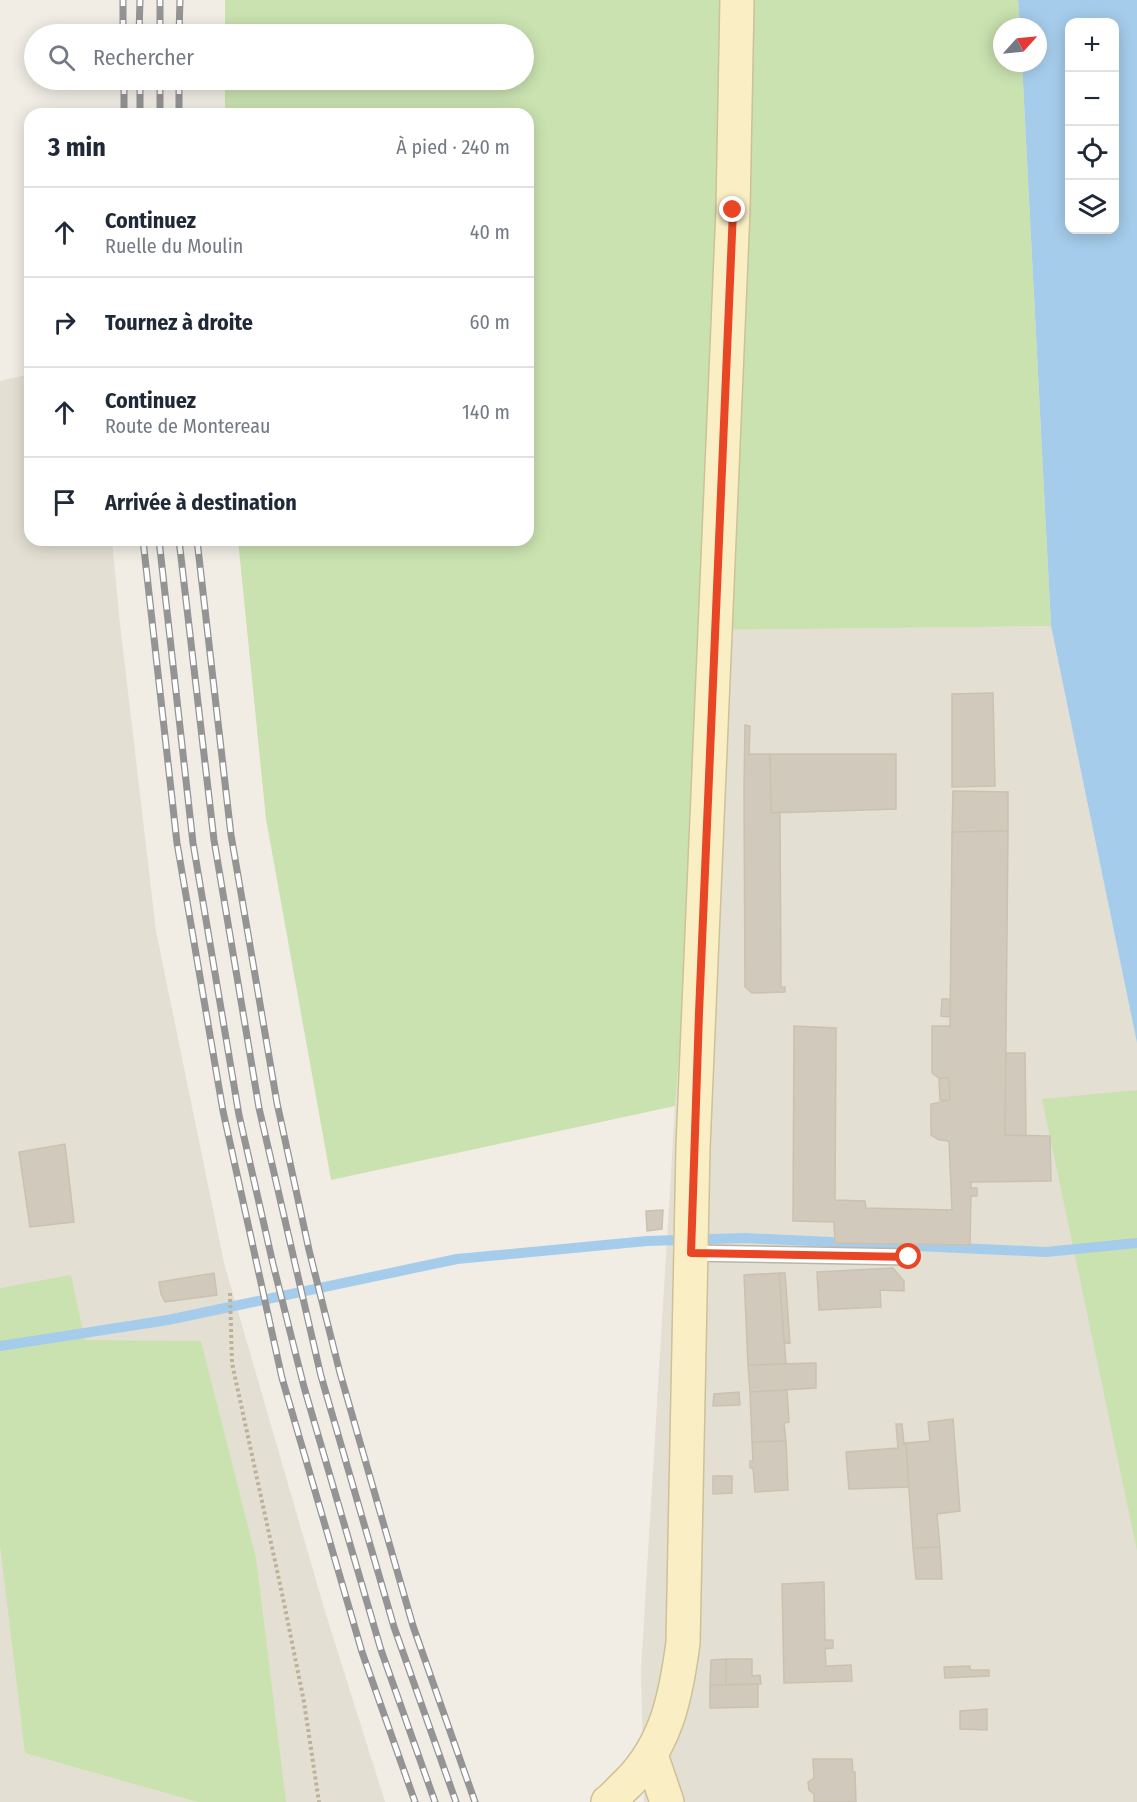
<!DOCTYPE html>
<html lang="fr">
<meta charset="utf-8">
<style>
body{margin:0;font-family:"Fira Sans Condensed",sans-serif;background:#f6f6f7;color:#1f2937}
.controls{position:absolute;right:18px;top:18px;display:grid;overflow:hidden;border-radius:12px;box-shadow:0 3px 15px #0003}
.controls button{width:54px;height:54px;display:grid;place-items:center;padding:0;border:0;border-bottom:2px solid #e0e1e3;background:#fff;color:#1f2937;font:30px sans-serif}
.compass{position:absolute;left:993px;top:18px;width:54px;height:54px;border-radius:50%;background:#fff;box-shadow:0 3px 15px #0003;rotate:63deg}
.stop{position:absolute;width:18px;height:18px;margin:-14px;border:4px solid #e84624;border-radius:50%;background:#fff}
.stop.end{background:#e84624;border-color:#fff;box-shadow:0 2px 6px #0008}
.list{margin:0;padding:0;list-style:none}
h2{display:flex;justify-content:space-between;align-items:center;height:78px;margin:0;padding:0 24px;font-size:26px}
h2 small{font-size:20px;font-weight:400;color:#747a83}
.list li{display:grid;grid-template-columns:39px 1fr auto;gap:18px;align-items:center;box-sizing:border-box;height:90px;padding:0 24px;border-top:2px solid #e0e1e3}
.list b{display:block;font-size:22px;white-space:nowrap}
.list p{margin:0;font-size:20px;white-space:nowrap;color:#747a83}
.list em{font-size:20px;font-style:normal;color:#747a83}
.icon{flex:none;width:33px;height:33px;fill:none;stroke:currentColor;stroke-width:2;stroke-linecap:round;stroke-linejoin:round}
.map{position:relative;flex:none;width:1137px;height:1802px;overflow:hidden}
.search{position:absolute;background:#fff;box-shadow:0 3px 15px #0003;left:24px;top:24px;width:510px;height:66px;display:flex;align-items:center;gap:15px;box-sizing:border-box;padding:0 21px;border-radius:33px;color:#747a83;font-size:22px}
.panel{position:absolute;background:#fff;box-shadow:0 3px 15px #0003;left:24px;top:108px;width:510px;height:438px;border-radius:18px}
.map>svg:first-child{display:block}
.residential{fill:#e4dfd3}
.green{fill:#cae2b0}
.water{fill:#a5ccea;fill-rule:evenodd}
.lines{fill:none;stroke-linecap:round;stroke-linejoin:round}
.stream{stroke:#a5ccea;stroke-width:10}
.building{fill:#d1c9bb;stroke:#cbc1af;stroke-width:1.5}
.lane-casing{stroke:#bbb5a8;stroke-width:18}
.secondary-casing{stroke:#cdc197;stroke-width:36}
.path{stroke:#bcb19a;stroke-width:4;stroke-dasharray:3 3;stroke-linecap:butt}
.lane{stroke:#fff;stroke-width:15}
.secondary{stroke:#faeec5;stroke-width:33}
.rail-casing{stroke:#949494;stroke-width:7}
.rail{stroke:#fff;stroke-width:4.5;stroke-dasharray:14;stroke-linecap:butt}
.route{stroke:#e84624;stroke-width:8}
</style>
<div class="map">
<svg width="1137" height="1802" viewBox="0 0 1137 1802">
<rect width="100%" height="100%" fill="#f1ede5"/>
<path class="residential" d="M30,374v166h82l7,75 37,316 68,332 100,345 61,194h-385v-1421z
M1051,626l86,417v759h-493l-3,-133 34,-563 39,-476z"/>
<path class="green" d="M225,0h793l2,27h-18v36h20l29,563 -337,4 -39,476 -344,74 -65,-361 -28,-279h290v-426h-303v-34h299v-46h-299z
M1137,1090v461l-95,-452z
M71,1275l14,65 116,1 55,217 30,244h-88l-173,-49 -25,-208v-257z"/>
<path class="water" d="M1018,0h119v1043l-86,-417 -29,-563h16v-36h-18zM1070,22h44v208h-44z"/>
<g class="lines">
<path class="stream" d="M0,1346l168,-26 289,-61 190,-18 98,-3 301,14 91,-9"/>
</g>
<path class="building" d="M993,693l2,93 -43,1v-93z
M745,725l5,1 -1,28h21l1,59 9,-1 1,175h4v5l-33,1 -7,-6 -1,-198z
M770,754h126v55l-125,4z
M953,791l55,1v39l-56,1z
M1008,831l-3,304 45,1 1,45 -80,1v6h6v8h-6l-1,49 -135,-2 -1,-21 -41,-1 1,-195 42,2 -1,172 30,1 1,7 86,2 -3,-69 -10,-1 -8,-5v-31l19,-4 -1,-22h-10l-7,-5v-47h18l2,-194z
M942,999h8v18l-9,-1z
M1006,1053h19l1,83 -21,-1z
M939,1078h10l1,22h-10z
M65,1144l9,78 -44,5 -11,-75z
M663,1210l-1,19 -15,2 -1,-20z
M893,1268l11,13v10l-24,-1 1,17 -62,3 -2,-38z
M214,1273l3,22 -52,7 -4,-8 -2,-12z
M779,1273l7,91 -38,1 -4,-90z
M779,1273h6l5,70 -6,-1z
M816,1363v25l-66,4 -2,-27z
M787,1390l2,32 -5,1 2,18 -34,1 -2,-50z
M739,1392l1,13 -27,1 1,-12z
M953,1419l7,92 -23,3 3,33 -27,1 -7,-105 24,-2 -2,-19z
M896,1424h6l2,20 2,-1 3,44 -60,2 -3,-37 52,-4z
M786,1441l2,49 -33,2 -2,-24h-3v-7h3l-1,-19z
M713,1476h19v17l-19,1z
M940,1547l2,32h-26l-3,-31z
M824,1582l1,58h8v8l-8,1 1,17 25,-1 1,16 -68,2 -2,-99z
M726,1659h26v17l8,-1 1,9 -35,1z
M726,1659v26h-16l1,-25z
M970,1666v4h19v6l-44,2 -1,-11z
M758,1684v23l-48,1v-23z
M987,1709v21l-27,-1v-18z
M813,1759h39l1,13h2l1,30h-42v-8l-5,-4 -1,-8 6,-4z"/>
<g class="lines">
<g class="lane-casing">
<path id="lane" d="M691,1253l218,4"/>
</g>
<g class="secondary-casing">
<path id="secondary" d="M651,1755l16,47
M608,1802c7,-5 13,-13 20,-19 39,-39 48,-88 55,-140l10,-496 40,-937 4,-210"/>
</g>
<path class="path" d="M230,1293l2,70 51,235 21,104 15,100"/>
<use href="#lane" class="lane"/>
<use href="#secondary" class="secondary"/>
<g class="rail-casing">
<path id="rail" d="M123,34v-34
M139,34l1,-34
M160,34v-34
M179,34l1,-34
M124,80v34
M140,80v34
M160,80v34
M179,80v34
M143,540l34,303 46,268 59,267 80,274 53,150
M159,540l34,303 46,272 34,149 31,123 77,263 54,152
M179,540l35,300 45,268 62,268 73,251 62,175
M197,540l34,295 46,268 32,147 31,123 73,253 62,176"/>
</g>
<use href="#rail" class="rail"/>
</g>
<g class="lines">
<path class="route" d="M733,210l-34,803 -8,240 218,4"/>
</g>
</svg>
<div class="controls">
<button>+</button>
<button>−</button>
<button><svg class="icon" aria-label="locate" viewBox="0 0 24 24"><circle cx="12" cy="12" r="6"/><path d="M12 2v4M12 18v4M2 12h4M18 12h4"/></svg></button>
<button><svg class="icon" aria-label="layers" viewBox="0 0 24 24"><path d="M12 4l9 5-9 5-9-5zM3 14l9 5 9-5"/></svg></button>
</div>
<svg class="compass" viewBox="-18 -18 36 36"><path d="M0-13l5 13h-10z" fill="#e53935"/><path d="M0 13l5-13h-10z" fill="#747a83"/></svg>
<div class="stop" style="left:909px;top:1257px"></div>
<div class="stop end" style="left:733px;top:210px"></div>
<div class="search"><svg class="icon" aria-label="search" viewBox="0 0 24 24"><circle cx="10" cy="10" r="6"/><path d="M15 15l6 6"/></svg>Rechercher</div>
<section class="panel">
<h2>3 min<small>À pied · 240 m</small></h2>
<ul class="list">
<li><svg class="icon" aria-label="ahead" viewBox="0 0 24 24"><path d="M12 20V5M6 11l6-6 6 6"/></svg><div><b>Continuez</b><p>Ruelle du Moulin</p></div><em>40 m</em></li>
<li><svg class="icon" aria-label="right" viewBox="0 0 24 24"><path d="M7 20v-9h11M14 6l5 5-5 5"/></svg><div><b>Tournez à droite</b></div><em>60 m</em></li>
<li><svg class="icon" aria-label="ahead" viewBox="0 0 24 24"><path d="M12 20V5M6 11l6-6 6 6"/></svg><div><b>Continuez</b><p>Route de Montereau</p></div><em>140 m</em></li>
<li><svg class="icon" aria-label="arrive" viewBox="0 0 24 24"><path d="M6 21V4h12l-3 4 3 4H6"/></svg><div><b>Arrivée à destination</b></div></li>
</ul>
</section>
</div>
